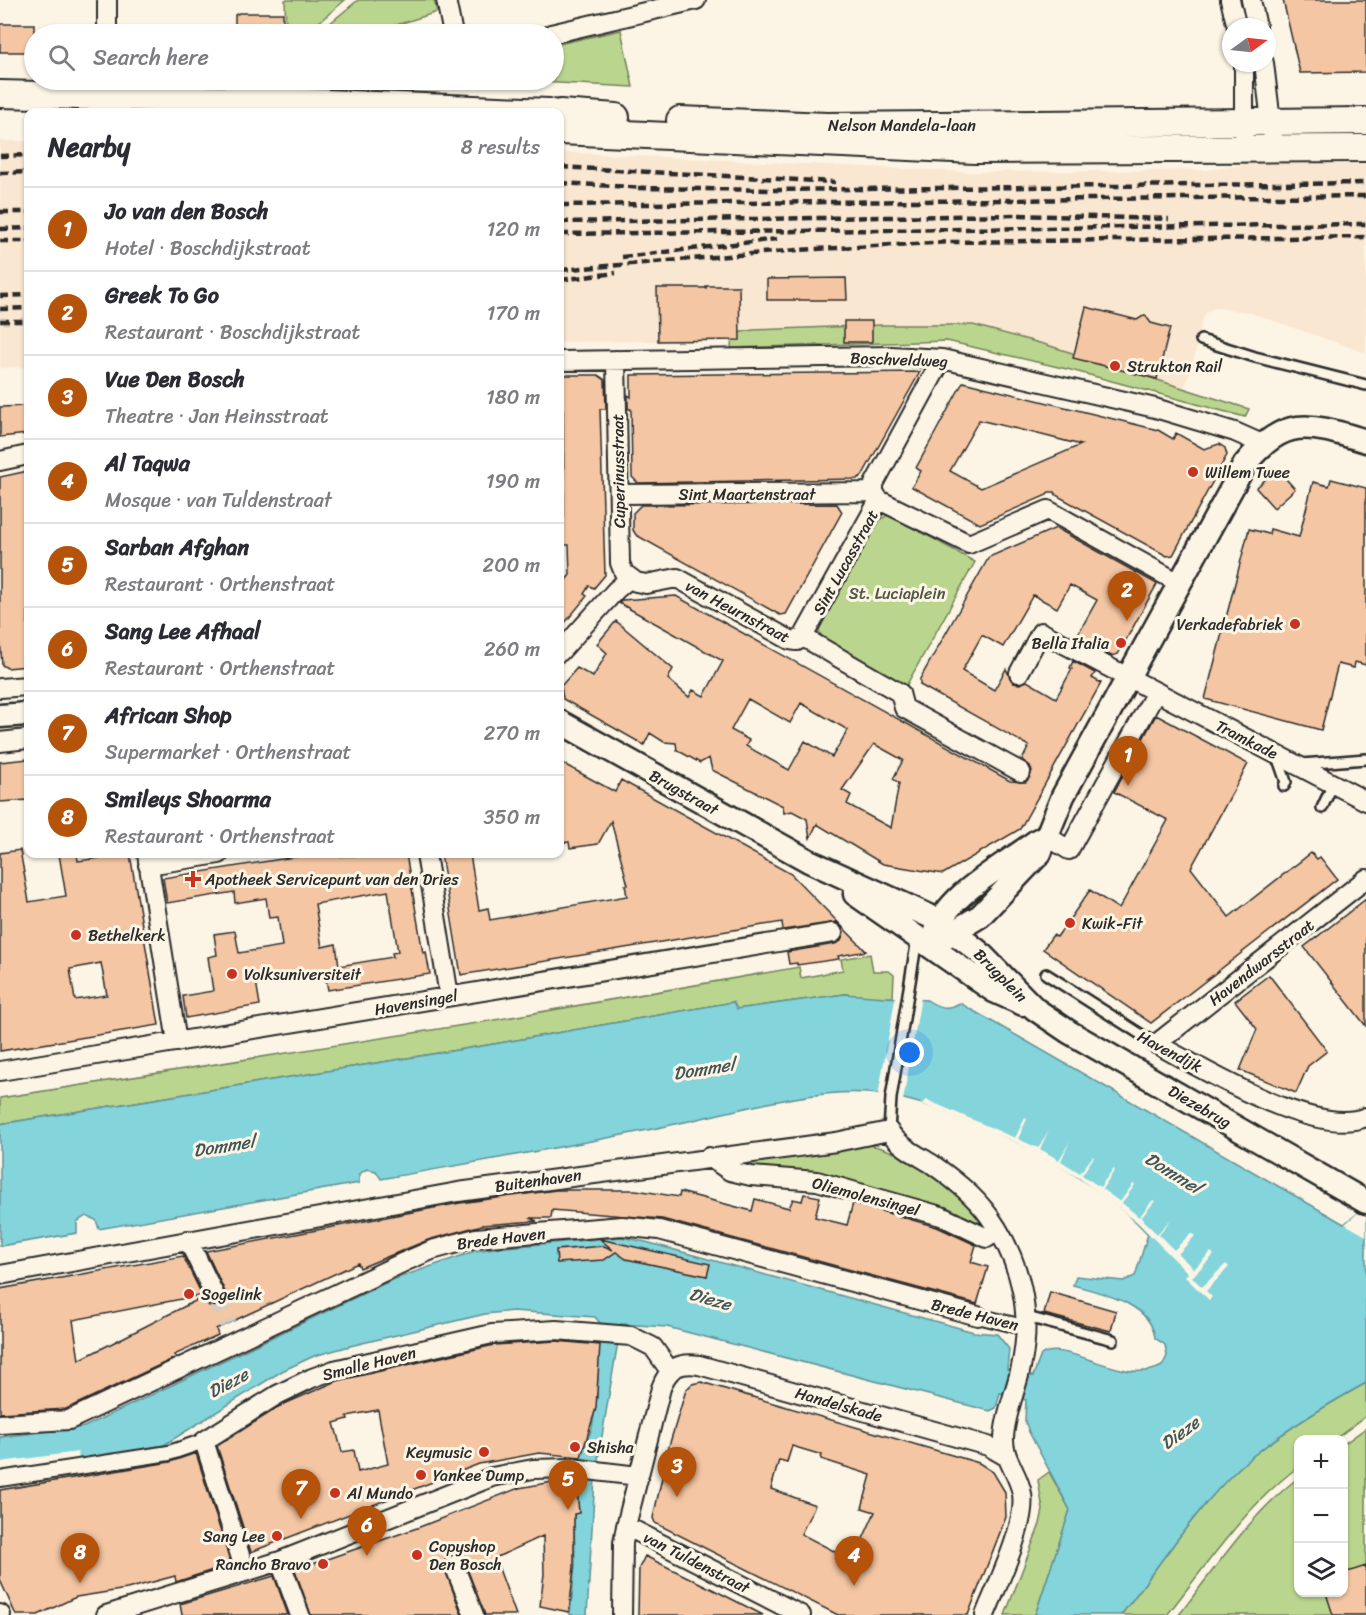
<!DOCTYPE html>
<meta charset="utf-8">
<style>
body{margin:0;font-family:Sriracha,sans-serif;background:#f2f2f3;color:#2b2b33}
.controls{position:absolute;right:18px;bottom:18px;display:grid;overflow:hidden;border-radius:12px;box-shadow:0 2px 4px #0004}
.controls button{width:54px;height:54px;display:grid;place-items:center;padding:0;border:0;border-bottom:2px solid #e1e1e2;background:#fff;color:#2b2b33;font:30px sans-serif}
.compass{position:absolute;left:1222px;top:18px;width:54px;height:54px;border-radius:50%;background:#fff;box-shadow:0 2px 4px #0004;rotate:75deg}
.you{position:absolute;left:910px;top:1053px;width:21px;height:21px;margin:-15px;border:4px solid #fff;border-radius:50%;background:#1a73e8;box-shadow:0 0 0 9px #1a73e833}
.badge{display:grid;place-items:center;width:39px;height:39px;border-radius:50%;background:#b45309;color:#fff;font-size:20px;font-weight:700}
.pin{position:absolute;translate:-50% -50px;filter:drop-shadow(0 2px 3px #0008)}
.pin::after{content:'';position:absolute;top:32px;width:21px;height:18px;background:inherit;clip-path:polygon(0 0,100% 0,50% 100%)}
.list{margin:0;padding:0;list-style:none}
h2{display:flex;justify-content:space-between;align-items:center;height:78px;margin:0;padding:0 24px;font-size:26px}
h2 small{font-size:20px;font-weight:400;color:#7c7c81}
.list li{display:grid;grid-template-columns:39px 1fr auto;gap:18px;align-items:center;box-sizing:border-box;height:84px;padding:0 24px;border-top:2px solid #e1e1e2}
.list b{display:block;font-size:22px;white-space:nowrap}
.list p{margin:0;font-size:20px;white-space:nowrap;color:#7c7c81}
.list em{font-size:20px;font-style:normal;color:#7c7c81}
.icon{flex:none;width:33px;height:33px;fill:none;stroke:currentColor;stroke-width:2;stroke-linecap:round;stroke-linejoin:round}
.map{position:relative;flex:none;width:1366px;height:1615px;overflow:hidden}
.search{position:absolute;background:#fff;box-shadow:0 2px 4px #0004;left:24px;top:24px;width:540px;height:66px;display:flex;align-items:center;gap:15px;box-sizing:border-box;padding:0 21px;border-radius:33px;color:#7c7c81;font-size:22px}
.panel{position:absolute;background:#fff;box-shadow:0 2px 4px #0004;left:24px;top:108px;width:540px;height:750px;border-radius:12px}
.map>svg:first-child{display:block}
.built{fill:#fae7d1}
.green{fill:#bad68e;stroke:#72805c;stroke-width:1.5}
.water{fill:#83d4db;stroke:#609095;stroke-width:1.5}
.pier{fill:#fcf5e5}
.building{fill:#f4c6a3;stroke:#2b2b2b;stroke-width:1.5;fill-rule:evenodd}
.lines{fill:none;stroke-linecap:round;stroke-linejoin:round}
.minor-tunnel{stroke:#d2cdc0;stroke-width:18;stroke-dasharray:18 9;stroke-linecap:butt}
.service-casing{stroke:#2b2b2b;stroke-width:14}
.pedestrian-casing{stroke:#2b2b2b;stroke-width:18}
.minor-casing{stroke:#2b2b2b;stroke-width:22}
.tertiary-casing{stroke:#2b2b2b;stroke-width:27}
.secondary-casing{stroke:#2b2b2b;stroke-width:30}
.service{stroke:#fcf5e5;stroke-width:9}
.pedestrian{stroke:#fcf5e5;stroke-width:14}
.minor{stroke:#fcf5e5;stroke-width:18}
.tertiary{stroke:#fcf5e5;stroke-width:22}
.secondary{stroke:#fcf5e5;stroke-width:26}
.rail{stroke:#2b2b2b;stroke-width:4.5;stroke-dasharray:9 4.5;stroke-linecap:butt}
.poi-dot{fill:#c8321e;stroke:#fcf5e5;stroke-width:2}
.labels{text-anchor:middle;stroke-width:6;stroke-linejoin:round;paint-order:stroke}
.street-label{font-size:16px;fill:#2b2b2b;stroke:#fcf5e5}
.poi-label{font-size:16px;fill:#2b2b2b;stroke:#fcf5e5;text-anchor:start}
.park-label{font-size:16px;fill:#4f5644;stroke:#fcf5e5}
.water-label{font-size:18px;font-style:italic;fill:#415557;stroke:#fcf5e5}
</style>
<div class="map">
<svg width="1366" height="1615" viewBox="0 0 1366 1615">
<rect width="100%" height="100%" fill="#fcf5e5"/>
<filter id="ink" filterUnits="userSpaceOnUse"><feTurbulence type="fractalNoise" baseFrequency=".0167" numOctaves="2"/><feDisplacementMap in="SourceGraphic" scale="12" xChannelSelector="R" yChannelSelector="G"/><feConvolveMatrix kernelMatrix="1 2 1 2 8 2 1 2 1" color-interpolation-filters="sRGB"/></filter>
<g filter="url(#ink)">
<path class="built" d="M0,141h28v226l-28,1z
M560,152l411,20 237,-2 41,-6h117v189l-118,-41 -33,-4 -8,4 -5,8 -9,45 -12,31 -231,-58 -390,4z"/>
<path class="green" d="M285,0h60l-40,34h-19z
M358,0h76l3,12 -69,22h-51z
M621,30l12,57 -130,-7h51v-35z
M882,325h91l74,20 202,64 -4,8 -174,-47 -124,-29 -216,7 1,-14 21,-4z
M889,514l86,48 -69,124 -80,-44 -7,-10 1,-8 58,-103z
M870,954l3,17h16l5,4 -1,22 -23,1 -25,-4 -108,15 -4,-7 -245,43 -488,79v-26l483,-76 316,-55 2,11 42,-8 -2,-11z
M864,1144c44,6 98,49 123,87l-254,-66 109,-15z
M1366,1383v33l-31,23 -37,1v27c-53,40 -90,96 -131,148h-46c38,-49 85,-122 133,-160 34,-27 74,-51 112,-72z
M1366,1428v187h-187c37,-48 71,-100 119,-137v114h46v-148z
M1049,1472l21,38 -35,105h-30l35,-91 3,-14 -5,-30z"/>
<path class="water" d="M845,994l82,6c12,8 20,10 33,3l384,221 22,-17v176c-38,21 -78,45 -112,72 -48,38 -95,111 -133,160h-86l35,-105 -41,-78 -4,-11 1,-21 -26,-7 -4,15 -6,3 -323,-84 -46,-3 -26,153 -8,138h-17l5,-49 -1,-52 5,-1 -2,-23 3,-33 12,-29 5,-31 3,-74 -5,-6 -82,-6 -28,3 -135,32 -36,10 -32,15 -118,74 -82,16 -82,10v-34l84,-10 308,-147 83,-29 19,-3 127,-11 25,5 328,90 23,2 12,15 -2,21 26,6 8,-21c25,-17 83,32 121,11l5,-10 -2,-11 -10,-7c-4,-35 -54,-45 -82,-53l3,-9 47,5 12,-5 13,-42c-56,-62 -197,-134 -280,-141 -62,-4 -139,20 -201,33 -95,20 -191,36 -286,53l-5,-8 -9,-2 -8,5v9l-260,46 -3,-9 -10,-4 -9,6v11l-77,13v-122l488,-79 245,-43 4,7z"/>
<path class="pier" d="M896,994l25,3 -18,104 -25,-5z
M927,1100l88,38 10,-20 2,1 -9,20 20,9 11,-18 -9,19 19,11 11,-19 -9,20 19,12 13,-17 1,1 -12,18 18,12 13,-18 2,1 -13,19 18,13 13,-18 2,1 -13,18 17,14 14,-17 2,1 -14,17 16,16 15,-16 -13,17 15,15 17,-17 4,3 -17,18 16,15 17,-17 3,3 -22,22 10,10 24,-23 3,3 -23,24 6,6 -3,3 -24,-23 3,-4 -51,-51 -58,-44 -64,-36 -50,-22 -44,-16z
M1366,1206v30l-21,-12z
M78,1452l1,8 -79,10v-8z"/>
<path class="building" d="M1283,0h83v72l-66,1z
M239,13h44v21h-48v-19z
M0,24h34v28h-34z
M846,278l1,22h-80v-21z
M706,286h33l1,54 -82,1 -1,-53h49z
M1086,307l51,13 8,-5 6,8 19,5 -13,51 -84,-21z
M844,321h28v21h-28z
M920,372l-58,104 -5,3 -219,4 -6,-6 -1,-68h-3v-14l3,2v-22z
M560,375h38l7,5 1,29h-6l5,166 -11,13 -5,-2 -5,8 3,2 -27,33v-42l10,-12 -1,-30h-9v-28h4l-1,-108h-3z
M963,382l195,48 15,9 3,-6 28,16 15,-5 6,4 2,7 -54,100 -6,1 -111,-61 -1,-3h-6l-2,3 -67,29 -68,-37 9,-16 -5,-3zM979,420l55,13 47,12 -100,43 -31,-17z
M28,406v28l-28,3v-30z
M1277,469l18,20 -21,19 -18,-20z
M28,471v195l-21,2 -5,-3 -2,-27v-161z
M1331,479l35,9v177l-11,-3 -1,6 -16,-4 -17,66 -116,-31 44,-170 20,5 1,-5 29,8 14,-55 16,4z
M837,504l5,8 -56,102 -6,1 -144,-80 -3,-5v-17l8,-8z
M1056,528l101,56 -39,70 -7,2 -34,-20 20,-36 -27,-15 -13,23 -24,-13 -30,52 -21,-12 -20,36 32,19 12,-21 7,14 7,1 7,-3 29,17 16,-29 -2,-1 3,-7 22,12 -3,5 9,5 -81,146 -77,45 -60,-10 -66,-40 -7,14 -3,-19 -15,-8 -8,2 -1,-7 -71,-36 -3,-12 -9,5 -23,-13 -1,-7 -12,-1 -14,-9 -6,12 -81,-46 -2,-13 16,-18 16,9 14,-24 -10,-9 19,-23 57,48 -5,10 21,18 4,-7 11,6 19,-35 -104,-58 3,-3 54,-4 334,185 16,1 6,-11 -2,-5 -8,-6 7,-14 -109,-61v-6l69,-122zM748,699l42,24 11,-20 47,27 -16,27 -27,-16 -16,29 -43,-24 3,-6 -18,-10zM874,744l29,16 -10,19 6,4 -8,45 -44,-24 4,-9 -9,-5z
M1156,715l92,49 -57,104 38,49 82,-64 6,6 3,-2 17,22 -186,144 -108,-74 10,-14 4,2 33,-47 29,19 49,-89 -54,-28z
M28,759v41l-28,2v-40z
M560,762l55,30 6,-12 170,94 75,77 -28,5 1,3 -42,6v-2l-8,1 -2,-12 48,-8 6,-3 3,-9 -8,-10 -53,8 -1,-8 -321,53 -20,-121h29l9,56 9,-2 2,12 137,-24 -2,-11h3l-17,-64 -13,23 -28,4 -1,-6 -9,1z
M20,850l9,52 37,-6 -7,-42h18l1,7 52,-7 29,171 -159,26v-198zM101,963l6,32 -32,5 -5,-31z
M313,854l28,2 65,-2 17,99 3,-1 4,22 -102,16 -4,-21 -68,12 4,24 -74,13 -3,-22 30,-5 -5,-34 9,-2 -3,-21 21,-3 4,22 43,-7 -4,-29 -9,1 -3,-20 -31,5 -1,-11 -67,11 -4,-25zM388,891l10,61 -6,1 1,4 -54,9 -3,-22 -14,3 -7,-43z
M1366,899v127l-62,-79z
M1269,975l58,76 -19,15 -12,27 -56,-23 17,-41 -22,-28z
M556,1190h80l43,7 1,-5 72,19 3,-12 34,9 4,-9 9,2 2,-7 16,3 -5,20 32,8 6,-22 84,24 39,18 -5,17 17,5 -11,37 -315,-85 -110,-9 -1,8h-21l7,3 -55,4 -54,15 -68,28 -2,-5 -142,66 2,6 -44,20 3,2 -111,52 -66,4v-124l183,-33 19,39 -129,25 6,40 124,-63 6,9h11l5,-4v-10l-19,-41 254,-48z
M600,1239l110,25 -3,12 -81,-17 -10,-7 -12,8 -47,3 -1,-13 48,-4 9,4z
M1050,1292l66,19 -5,20 -67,-17z
M556,1341l44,4 -4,63 -15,49 -42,-4 -60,11 -228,88 -34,-106 65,-41 55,-24 157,-36zM378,1410l10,54 -30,8 -4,-22 -12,2 -8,-29 14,-4 -1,-3z
M701,1382l278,81 14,9 12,20 1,25 -38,98h-130l-183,-92 -2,-5 16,-72 17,-56 6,-6zM792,1446l30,9 -1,4 50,16 -9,33 13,4 -22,49 -52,-27 14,-29 -44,-16 8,-29 8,2z
M196,1453l35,111 -55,18 -1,-6 -48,13 -51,8 -38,18h-22l-16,-35v-90l170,-28z
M569,1479l3,11h5l2,23 -5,1v53l-5,45 -29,-6 4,-32 -1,-38 -48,22 21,57h-31l-21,-54 -9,-7 -9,4 -3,6 19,51h-151l-16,-45 122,-42 102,-40z
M645,1556l69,34 49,25h-125l1,-47z
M1366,1566v49h-33l-7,-22h18v-20z
M274,1576l14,39h-106l-2,-11z"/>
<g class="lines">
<path class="minor-tunnel" d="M215,1296l13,28"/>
<g class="service-casing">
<path id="service" d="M1201,340l54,17 111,28
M1277,756l9,26 -2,4
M1302,764l64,-5
M1322,808l11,-24
M1046,974l110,70
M889,1131l2,-33 26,-159
M1027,1317l86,23"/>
</g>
<g class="pedestrian-casing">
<path id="pedestrian" d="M978,1316l49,12
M0,1479l169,-26 35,-12"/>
</g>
<g class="minor-casing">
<path id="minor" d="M107,0v34
M446,0l7,34
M1230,0l7,27
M1251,0l6,27
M551,34l145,-34
M1264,63l10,84
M1244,133v-70
M616,360l4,203 4,10 12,9 10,2 31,-6 113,62 7,1 6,-4 97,56 4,15 117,64
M561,361l330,-5 51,3 213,49 80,24 27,12
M0,461l28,-6
M619,494l255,-2
M879,500l90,44 79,-34 131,73
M803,637l76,-137 -5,-8v-8l68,-125
M560,652l56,-62 14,-12
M1019,673l22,-41 325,169
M0,688l28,-2
M0,742l28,-3
M1045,835l24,15 87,-158
M147,854l30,188
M426,854l23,142
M148,865l71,-11
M1366,879l-210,165c48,25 158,94 210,73
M0,1071l833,-138
M709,1157l21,14 21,5 66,5 124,35 46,22
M188,1240l27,56
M0,1275l458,-83 378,-50 53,-11c11,16 27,23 43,33 21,15 42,31 57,52 32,45 44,97 32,151 -5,24 -16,47 -17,71 -1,21 15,36 18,56 5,30 -25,91 -37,121
M0,1424l69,-4 335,-158 28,-12 44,-12 146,-12 37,4 319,86
M626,1526l175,89
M280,1561l20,54
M454,1565l20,50
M245,1571l-41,-130 73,-46 35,-17 22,-8 158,-36 64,-4 75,6 22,11 17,24
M0,1614l1,1
M106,1615l174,-54 212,-84 41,-8 38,-1 67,8
M622,1615l1,-72 3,-17 35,-138c7,-20 18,-26 38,-23l289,81 19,11"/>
</g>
<g class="tertiary-casing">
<path id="tertiary" d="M0,716l28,-2
M560,722l249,139 129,59 41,32 56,57 34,23 297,170
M855,894l139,97 29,13
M935,935c9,-40 71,-70 103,-95
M932,945l48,-29 60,-63 23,-57 182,-332c41,-49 64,-40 121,-23"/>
</g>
<g class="secondary-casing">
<path id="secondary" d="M0,94l277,7 272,11
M560,113l56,4
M680,120l147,6 539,-5
M560,131l415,19 391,-2"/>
</g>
<use href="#service" class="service"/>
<use href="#pedestrian" class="pedestrian"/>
<use href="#minor" class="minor"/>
<use href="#tertiary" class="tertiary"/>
<use href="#secondary" class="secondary"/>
<path class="rail" d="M0,156l28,-1
M560,167l275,15
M0,173l28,-1
M560,183l87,5
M638,188l135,2 593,-7
M560,205l806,-9
M0,212h28
M560,222l455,-7 154,4
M0,229l28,-1
M560,234l806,-10
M0,241h28
M622,257l155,-18
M560,270l238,-20 153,-8 415,-5
M560,280l56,-7
M0,296l28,-1
M0,309l28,-1
M0,321h28"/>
</g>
</g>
<g class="poi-dot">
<circle cx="1115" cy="366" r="6"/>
<circle cx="1193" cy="472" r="6"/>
<circle cx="1295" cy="624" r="6"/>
<circle cx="1121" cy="643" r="6"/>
<path d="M190 870h6v6h6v6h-6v6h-6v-6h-6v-6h6z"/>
<circle cx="1070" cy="923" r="6"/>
<circle cx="76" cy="935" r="6"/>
<circle cx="232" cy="974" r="6"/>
<circle cx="189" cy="1294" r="6"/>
<circle cx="575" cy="1447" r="6"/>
<circle cx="484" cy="1452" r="6"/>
<circle cx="421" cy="1475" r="6"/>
<circle cx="335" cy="1493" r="6"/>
<circle cx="277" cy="1536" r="6"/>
<circle cx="417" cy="1555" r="6"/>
<circle cx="323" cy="1564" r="6"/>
</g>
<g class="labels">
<g class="street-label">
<text x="902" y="131">Nelson Mandela-laan</text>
<text transform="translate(899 359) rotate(2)" y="6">Boschveldweg</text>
<text transform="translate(618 471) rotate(-91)" y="6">Cuperinusstraat</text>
<text x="747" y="500">Sint Maartenstraat</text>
<text transform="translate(845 562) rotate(-61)" y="6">Sint Lucasstraat</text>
<text transform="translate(738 611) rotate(28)" y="6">van Heurnstraat</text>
<text transform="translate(1247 739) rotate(27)" y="6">Tramkade</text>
<text transform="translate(684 792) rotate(29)" y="6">Brugstraat</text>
<text transform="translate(1261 962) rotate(-38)" y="6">Havendwarsstraat</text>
<text transform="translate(1001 975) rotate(45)" y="6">Brugplein</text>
<text transform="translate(416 1002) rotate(-10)" y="6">Havensingel</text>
<text transform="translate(1170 1051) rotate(28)" y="6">Havendijk</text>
<text transform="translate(1200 1106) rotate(30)" y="6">Diezebrug</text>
<text transform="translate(538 1180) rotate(-8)" y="6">Buitenhaven</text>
<text transform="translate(866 1196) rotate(15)" y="6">Oliemolensingel</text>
<text transform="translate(501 1238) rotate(-7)" y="6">Brede Haven</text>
<text transform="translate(975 1314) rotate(14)" y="6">Brede Haven</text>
<text transform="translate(369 1363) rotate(-14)" y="6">Smalle Haven</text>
<text transform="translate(839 1404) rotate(16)" y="6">Handelskade</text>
<text transform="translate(697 1562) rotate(27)" y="6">van Tuldenstraat</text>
</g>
<g class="poi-label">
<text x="1127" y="372">Strukton Rail</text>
<text x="1205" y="478">Willem Twee</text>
<text x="1283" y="630" text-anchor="end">Verkadefabriek</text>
<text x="1109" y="649" text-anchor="end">Bella Italia</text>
<text x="205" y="885">Apotheek Servicepunt van den Dries</text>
<text x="1082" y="929">Kwik-Fit</text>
<text x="88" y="941">Bethelkerk</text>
<text x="244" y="980">Volksuniversiteit</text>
<text x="201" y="1300">Sogelink</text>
<text x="587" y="1453">Shisha</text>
<text x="472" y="1458" text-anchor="end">Keymusic</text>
<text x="433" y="1481">Yankee Dump</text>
<text x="347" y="1499">Al Mundo</text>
<text x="265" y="1542" text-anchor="end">Sang Lee</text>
<text x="429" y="1552">Copyshop<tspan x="429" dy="18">Den Bosch</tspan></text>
<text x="311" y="1570" text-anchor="end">Rancho Bravo</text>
</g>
<g class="park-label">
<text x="897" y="599">St. Luciaplein</text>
</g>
<g class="water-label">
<text transform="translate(704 1069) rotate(-9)" y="6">Dommel</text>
<text transform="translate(224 1146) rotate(-9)" y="6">Dommel</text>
<text transform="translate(1173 1173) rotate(32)" y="6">Dommel</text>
<text transform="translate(710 1299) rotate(16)" y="6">Dieze</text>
<text transform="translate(228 1383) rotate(-28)" y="6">Dieze</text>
<text transform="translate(1180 1433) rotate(-36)" y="6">Dieze</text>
</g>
</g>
</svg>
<div class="controls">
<button>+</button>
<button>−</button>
<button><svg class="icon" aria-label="layers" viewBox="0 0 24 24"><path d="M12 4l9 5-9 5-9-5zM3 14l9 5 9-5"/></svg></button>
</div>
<svg class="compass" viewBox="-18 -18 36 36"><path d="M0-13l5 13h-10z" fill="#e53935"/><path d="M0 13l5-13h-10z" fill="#7c7c81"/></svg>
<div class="you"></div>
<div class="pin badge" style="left:1128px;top:786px">1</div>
<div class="pin badge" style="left:1127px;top:621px">2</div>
<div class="pin badge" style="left:677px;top:1497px">3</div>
<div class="pin badge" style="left:854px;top:1586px">4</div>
<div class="pin badge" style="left:568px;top:1510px">5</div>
<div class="pin badge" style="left:367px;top:1556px">6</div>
<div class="pin badge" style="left:301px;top:1519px">7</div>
<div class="pin badge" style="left:80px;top:1583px">8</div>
<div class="search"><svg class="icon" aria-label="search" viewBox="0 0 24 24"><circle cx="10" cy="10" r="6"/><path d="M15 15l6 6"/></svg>Search here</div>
<section class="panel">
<h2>Nearby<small>8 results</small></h2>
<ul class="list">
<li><span class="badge">1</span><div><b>Jo van den Bosch</b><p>Hotel · Boschdijkstraat</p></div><em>120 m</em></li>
<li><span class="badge">2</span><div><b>Greek To Go</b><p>Restaurant · Boschdijkstraat</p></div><em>170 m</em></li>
<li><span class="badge">3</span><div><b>Vue Den Bosch</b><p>Theatre · Jan Heinsstraat</p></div><em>180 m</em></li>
<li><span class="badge">4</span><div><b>Al Taqwa</b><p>Mosque · van Tuldenstraat</p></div><em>190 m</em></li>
<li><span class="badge">5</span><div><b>Sarban Afghan</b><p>Restaurant · Orthenstraat</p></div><em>200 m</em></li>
<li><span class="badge">6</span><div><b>Sang Lee Afhaal</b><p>Restaurant · Orthenstraat</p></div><em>260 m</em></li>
<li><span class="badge">7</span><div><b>African Shop</b><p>Supermarket · Orthenstraat</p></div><em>270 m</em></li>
<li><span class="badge">8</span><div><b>Smileys Shoarma</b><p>Restaurant · Orthenstraat</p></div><em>350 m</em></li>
</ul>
</section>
</div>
